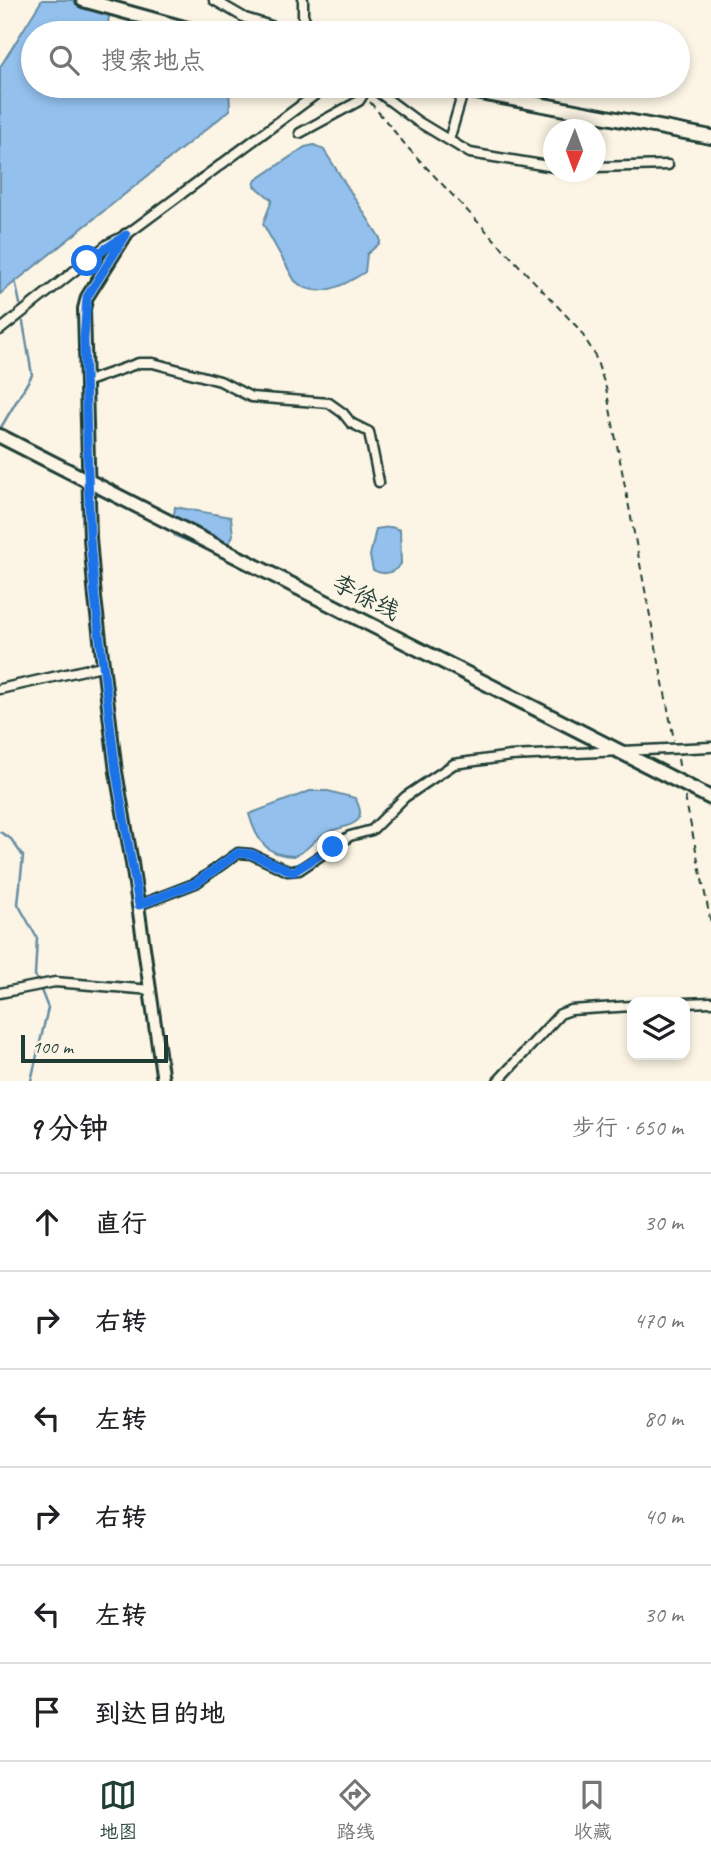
<!DOCTYPE html>
<html lang="zh">
<meta charset="utf-8">
<style>
body{margin:0;font-family:Caveat,"LXGW WenKai TC",sans-serif;background:#f6f6f6;color:#202124}
.controls{position:absolute;right:21px;bottom:21px;display:grid;overflow:hidden;border-radius:14px;box-shadow:0 4px 10px #0003}
.controls button{width:63px;height:63px;display:grid;place-items:center;padding:0;border:0;border-bottom:2px solid #e0e0e0;background:#fff;color:#202124;font:35px sans-serif}
.compass{position:absolute;left:543px;top:119px;width:63px;height:63px;border-radius:50%;background:#fff;box-shadow:0 4px 10px #0003;rotate:181deg}
.scale{position:absolute;left:21px;bottom:18px;width:147px;box-sizing:border-box;padding-left:7px;border:4px solid #1f3d34;border-top:0;font-size:19px;line-height:24px;white-space:nowrap;color:#1f3d34;-webkit-text-stroke:5px #fcf5e5;paint-order:stroke}
.stop{position:absolute;width:21px;height:21px;margin:-16px;border:5px solid #1a73e8;border-radius:50%;background:#fff}
.stop.end{background:#1a73e8;border-color:#fff;box-shadow:0 2px 7px #0008}
.list{margin:0;padding:0;list-style:none}
h2{display:flex;justify-content:space-between;align-items:center;height:91px;margin:0;padding:0 28px;font-size:30px}
h2 small{font-size:23px;font-weight:400;color:#757577}
.list li{display:grid;grid-template-columns:46px 1fr auto;gap:21px;align-items:center;box-sizing:border-box;height:98px;padding:0 28px;border-top:2px solid #e0e0e0}
.list b{display:block;font-size:26px;white-space:nowrap}
.list em{font-size:23px;font-style:normal;color:#757577}
.icon{flex:none;width:38px;height:38px;fill:none;stroke:currentColor;stroke-width:2;stroke-linecap:round;stroke-linejoin:round}
.map{position:relative;flex:none;width:711px;height:1081px;overflow:hidden}
.search{position:absolute;background:#fff;box-shadow:0 4px 10px #0003;left:21px;right:21px;top:21px;height:77px;display:flex;align-items:center;gap:18px;box-sizing:border-box;padding:0 24px;border-radius:38px;color:#757577;font-size:26px}
.sheet{height:679px;background:#fff}
nav{display:flex;justify-content:space-around;align-items:center;box-sizing:border-box;height:98px;border-top:2px solid #e0e0e0;background:#fff;font-size:19px;color:#757577}
nav a{display:grid;justify-items:center;gap:4px}
nav .on{color:#1f3d34}
.map>svg:first-child{display:block}
.water{fill:#93c0ed;stroke:#658ca3;stroke-width:2}
.lines{fill:none;stroke-linecap:round;stroke-linejoin:round}
.stream{stroke:#658ca3;stroke-width:2.5}
.minor-casing{stroke:#1f3d34;stroke-width:13}
.tertiary-casing{stroke:#1f3d34;stroke-width:16}
.secondary-casing{stroke:#1f3d34;stroke-width:18}
.path{stroke:#1f3d34;stroke-width:2;stroke-dasharray:7 5;stroke-linecap:butt}
.minor{stroke:#fcf5e5;stroke-width:8}
.tertiary{stroke:#fcf5e5;stroke-width:10}
.secondary{stroke:#fcf5e5;stroke-width:12}
.route{stroke:#1a73e8;stroke-width:9}
.labels{text-anchor:middle;stroke-width:7;stroke-linejoin:round;paint-order:stroke}
.street-label{font-size:24px;fill:#1f3d34;stroke:#fcf5e5}
</style>
<div class="map">
<svg width="711" height="1081" viewBox="0 0 711 1081">
<rect width="100%" height="100%" fill="#fcf5e5"/>
<filter id="ink" filterUnits="userSpaceOnUse"><feTurbulence type="fractalNoise" baseFrequency=".0143" numOctaves="2"/><feDisplacementMap in="SourceGraphic" scale="14" xChannelSelector="R" yChannelSelector="G"/><feConvolveMatrix kernelMatrix="1 2 1 2 8 2 1 2 1" color-interpolation-filters="sRGB"/></filter>
<g filter="url(#ink)">
<path class="water" d="M42,0h71l-5,22 8,11h-83v53h196l1,24 -230,184v-227z
M314,145l10,5 56,88v5l-13,11 -2,18c-20,13 -48,29 -70,9l-32,-57 9,-24 -18,-15 2,-5 49,-33z
M175,507l56,10 2,18 -5,11 -17,5 -36,-15 -3,-5z
M391,527l9,3 1,34c-7,9 -18,12 -28,6l-3,-14 6,-27z
M310,791h18l27,7c18,32 -16,26 -33,37 -10,7 -16,17 -28,21 -28,0 -38,-17 -45,-42z"/>
<g class="lines">
<path class="stream" d="M15,280l5,24
M0,429l32,-54 -9,-53
M0,832l11,7 12,17 -5,48 19,34 -2,37 13,33 -17,73"/>
<g class="minor-casing">
<path id="minor" d="M214,0l31,18 49,15
M303,0v15l8,18
M300,133l59,-32 7,-11 8,-1 43,32 53,32 84,14
M449,140l15,-51
M596,167l72,-2
M0,330l108,-86 18,-9 201,-149
M85,382l54,-19h14l67,18 31,16 78,6 14,10 8,10 18,9 10,50
M0,689l102,-23
M139,905l57,-22 42,-30 13,1 37,17 11,-1 51,-34 22,-6 33,-33 49,-33 57,-8 200,-9
M0,993l55,-11 96,8
M685,1003l26,-1
M498,1081l62,-67 11,-4 61,-4"/>
</g>
<g class="tertiary-casing">
<path id="tertiary" d="M126,235l-39,62 -3,12 6,229 5,60 21,174 16,91 31,218"/>
</g>
<g class="secondary-casing">
<path id="secondary" d="M83,0l119,33
M445,86l266,51
M0,436l711,362"/>
</g>
<path class="path" d="M370,102l38,46 171,181 15,24 12,35 68,352
M678,759l2,12
M685,797l26,126"/>
<use href="#minor" class="minor"/>
<use href="#tertiary" class="tertiary"/>
<use href="#secondary" class="secondary"/>
</g>
</g>
<g class="lines" filter="url(#ink)">
<path class="route" d="M87,261l39,-26 -39,62 -3,42 6,199 5,60 21,174 23,133 57,-22 42,-30 13,1 42,18 40,-25"/>
</g>
<g class="labels">
<g class="street-label">
<text transform="translate(366 597) rotate(27)" y="8">李徐线</text>
</g>
</g>
</svg>
<div class="controls">
<button><svg class="icon" aria-label="layers" viewBox="0 0 24 24"><path d="M12 4l9 5-9 5-9-5zM3 14l9 5 9-5"/></svg></button>
</div>
<svg class="compass" viewBox="-18 -18 36 36"><path d="M0-13l5 13h-10z" fill="#e53935"/><path d="M0 13l5-13h-10z" fill="#757577"/></svg>
<div class="scale">100 m</div>
<div class="stop" style="left:87px;top:261px"></div>
<div class="stop end" style="left:333px;top:847px"></div>
<div class="search"><svg class="icon" aria-label="search" viewBox="0 0 24 24"><circle cx="10" cy="10" r="6"/><path d="M15 15l6 6"/></svg>搜索地点</div>
</div>
<section class="sheet">
<h2>9 分钟<small>步行 · 650 m</small></h2>
<ul class="list">
<li><svg class="icon" aria-label="ahead" viewBox="0 0 24 24"><path d="M12 20V5M6 11l6-6 6 6"/></svg><div><b>直行</b></div><em>30 m</em></li>
<li><svg class="icon" aria-label="right" viewBox="0 0 24 24"><path d="M7 20v-9h11M14 6l5 5-5 5"/></svg><div><b>右转</b></div><em>470 m</em></li>
<li><svg class="icon" aria-label="left" viewBox="0 0 24 24"><path d="M17 20v-9H6M10 6l-5 5 5 5"/></svg><div><b>左转</b></div><em>80 m</em></li>
<li><svg class="icon" aria-label="right" viewBox="0 0 24 24"><path d="M7 20v-9h11M14 6l5 5-5 5"/></svg><div><b>右转</b></div><em>40 m</em></li>
<li><svg class="icon" aria-label="left" viewBox="0 0 24 24"><path d="M17 20v-9H6M10 6l-5 5 5 5"/></svg><div><b>左转</b></div><em>30 m</em></li>
<li><svg class="icon" aria-label="arrive" viewBox="0 0 24 24"><path d="M6 21V4h12l-3 4 3 4H6"/></svg><div><b>到达目的地</b></div></li>
</ul>
</section>
<nav>
<a class="on"><svg class="icon" aria-label="map" viewBox="0 0 24 24"><path d="M3 6l6-2 6 2 6-2v14l-6 2-6-2-6 2zM9 4v14M15 6v14"/></svg>地图</a>
<a><svg class="icon" aria-label="directions" viewBox="0 0 24 24"><path d="M12 3l9 9-9 9-9-9zM9 14v-3h6M13 9l2 2-2 2"/></svg>路线</a>
<a><svg class="icon" aria-label="saved" viewBox="0 0 24 24"><path d="M7 4h10v16l-5-4-5 4z"/></svg>收藏</a>
</nav>
